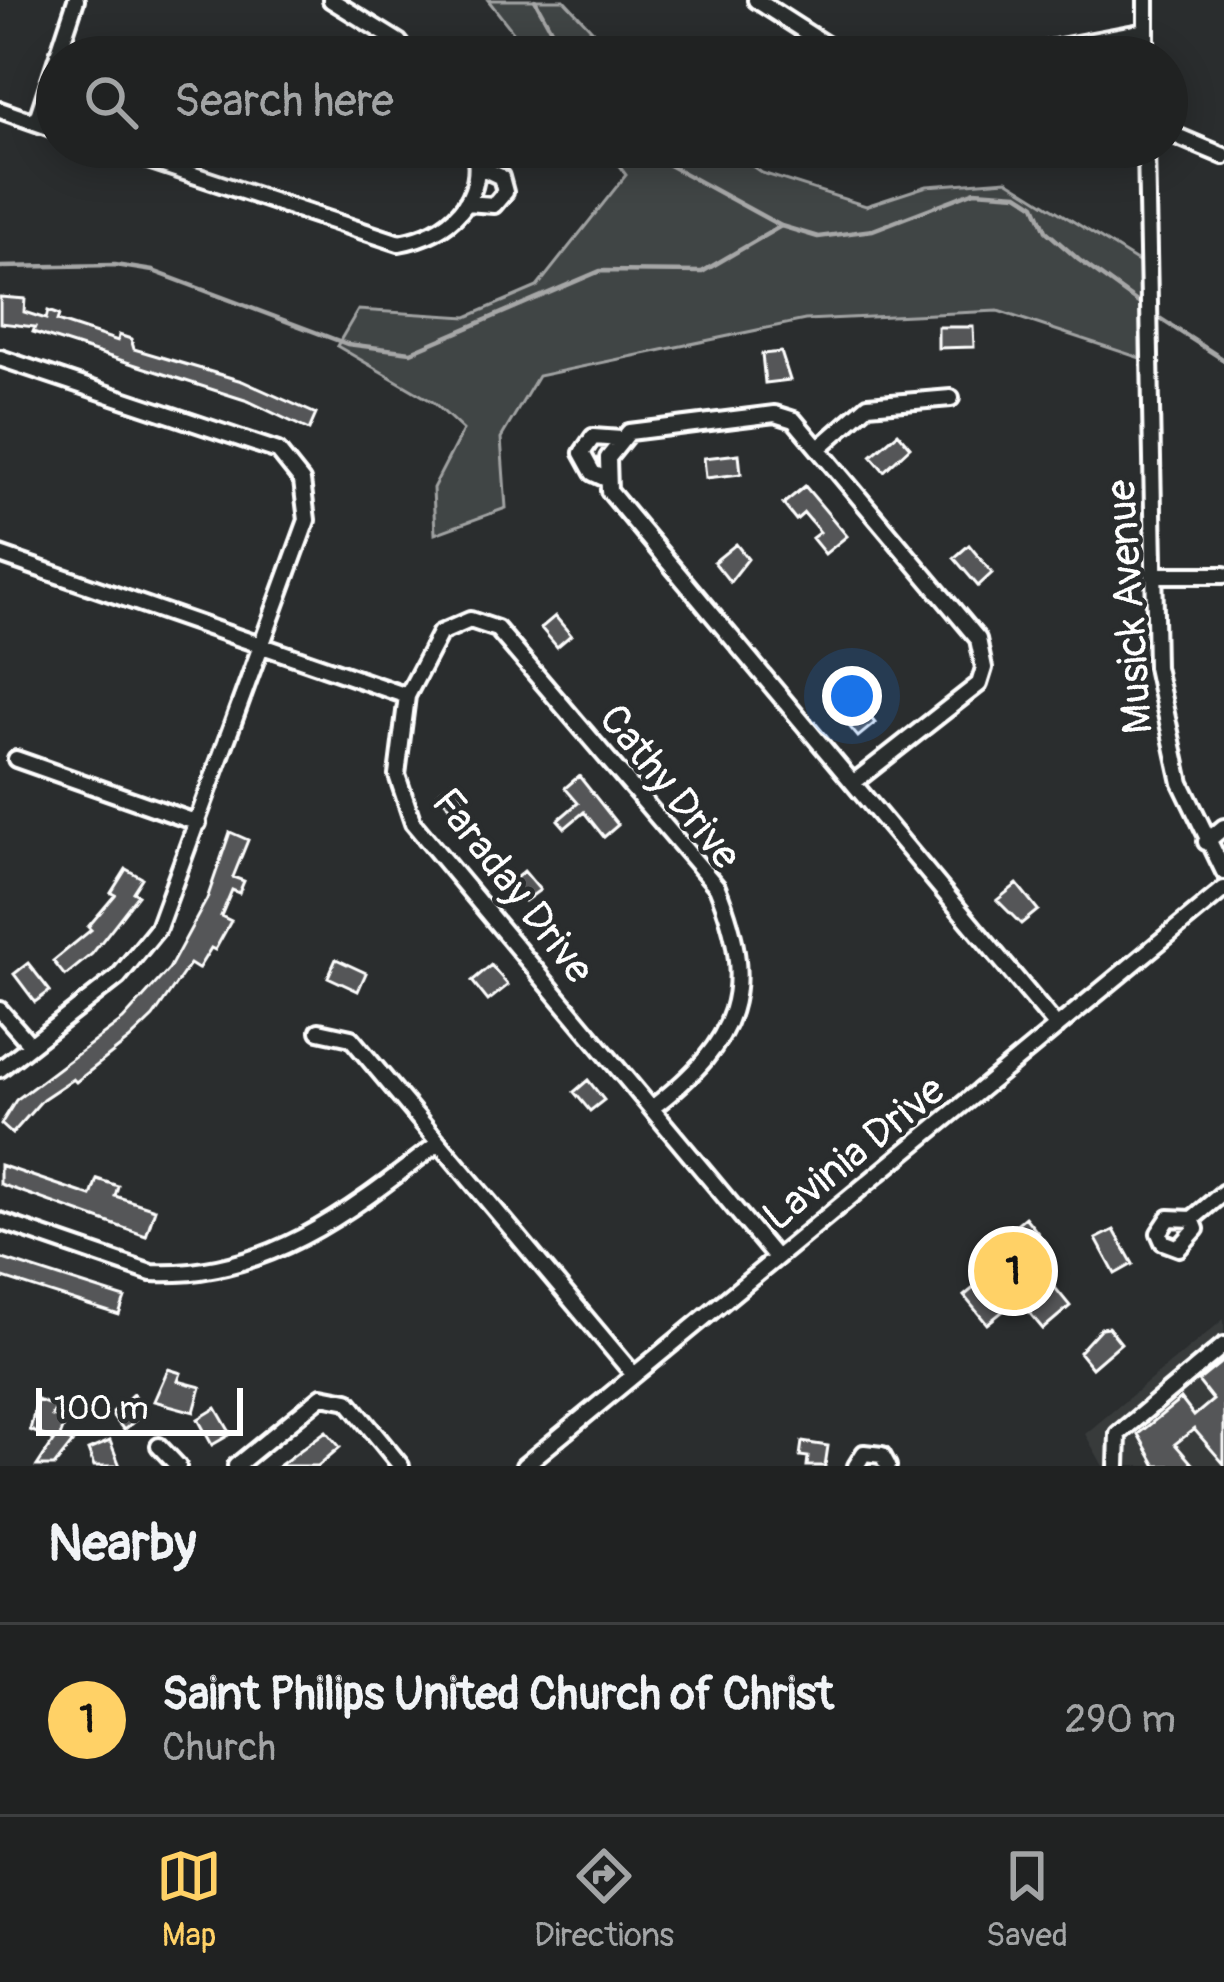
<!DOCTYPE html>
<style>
body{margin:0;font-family:Pangolin,sans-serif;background:#2d2f2f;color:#f1f3f6}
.scale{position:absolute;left:36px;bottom:30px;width:207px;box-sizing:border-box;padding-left:12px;border:6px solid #fff;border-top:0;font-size:33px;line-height:42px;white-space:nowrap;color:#fff;-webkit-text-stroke:9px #2a2d2e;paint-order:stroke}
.you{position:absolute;left:852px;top:696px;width:42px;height:42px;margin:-30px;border:9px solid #fff;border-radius:50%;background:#1a73e8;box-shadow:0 0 0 18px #1a73e833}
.badge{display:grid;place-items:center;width:78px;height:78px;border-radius:50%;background:#ffd166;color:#111;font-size:39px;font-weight:700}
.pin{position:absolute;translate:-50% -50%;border:6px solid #fff;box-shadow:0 3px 12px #0006}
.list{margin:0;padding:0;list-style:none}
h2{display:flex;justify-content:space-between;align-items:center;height:156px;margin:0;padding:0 48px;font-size:51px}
h2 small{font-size:39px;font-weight:400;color:#a2a4a5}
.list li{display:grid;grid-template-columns:78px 1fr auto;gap:36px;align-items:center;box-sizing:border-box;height:192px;padding:0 48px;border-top:3px solid #3d3f40}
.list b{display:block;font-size:45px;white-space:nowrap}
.list p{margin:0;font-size:39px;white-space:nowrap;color:#a2a4a5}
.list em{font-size:39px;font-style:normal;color:#a2a4a5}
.icon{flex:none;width:66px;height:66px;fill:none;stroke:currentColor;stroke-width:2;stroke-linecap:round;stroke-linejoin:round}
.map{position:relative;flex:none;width:1224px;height:1466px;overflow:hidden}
.search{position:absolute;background:#202222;box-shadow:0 6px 30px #0003;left:36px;right:36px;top:36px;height:132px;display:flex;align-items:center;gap:30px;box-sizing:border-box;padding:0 42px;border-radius:66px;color:#a2a4a5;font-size:45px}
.sheet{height:348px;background:#202222}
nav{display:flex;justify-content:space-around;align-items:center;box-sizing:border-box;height:168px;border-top:3px solid #3d3f40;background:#202222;font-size:33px;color:#a2a4a5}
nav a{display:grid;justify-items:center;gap:6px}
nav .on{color:#ffd166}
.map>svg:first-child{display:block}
.built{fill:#373a3b}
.green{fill:#414445;stroke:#a0a2a2;stroke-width:3}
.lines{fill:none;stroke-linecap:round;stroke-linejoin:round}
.stream{stroke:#a6a7a7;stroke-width:4.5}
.building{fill:#555758;stroke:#fff;stroke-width:3}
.minor-casing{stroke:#fff;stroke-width:22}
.minor{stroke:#2a2d2e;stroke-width:14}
.labels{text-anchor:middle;stroke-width:9;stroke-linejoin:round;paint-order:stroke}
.street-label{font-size:42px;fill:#fff;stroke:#2a2d2e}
</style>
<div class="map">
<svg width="1224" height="1466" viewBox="0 0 1224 1466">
<rect width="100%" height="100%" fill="#2a2d2e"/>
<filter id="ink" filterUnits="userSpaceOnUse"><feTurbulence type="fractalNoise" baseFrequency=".00833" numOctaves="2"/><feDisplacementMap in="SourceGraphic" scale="24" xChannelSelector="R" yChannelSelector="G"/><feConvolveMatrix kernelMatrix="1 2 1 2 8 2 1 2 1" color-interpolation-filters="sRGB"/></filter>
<g filter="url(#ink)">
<path class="built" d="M1224,1319v147h-121l-18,-32z"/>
<path class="green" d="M488,0h76l53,57h-84z
M605,147h120l37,26 104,33 61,-20 80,-6 133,83v95l-142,-47 -193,9 -267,56 -37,62 5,70 -71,26 -2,-46 30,-58 -30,-28 -96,-56 21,-36 109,7 70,-30 89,-112z"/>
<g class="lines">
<path class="stream" d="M535,0l31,57
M636,147l145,79 37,11 55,-7 102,-39 43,3 17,11 11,26 33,29 65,47
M0,267l115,-2 38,6 194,73 64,8 189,-81 102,1 79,-46
M1153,314l71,46"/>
</g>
<path class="building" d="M0,297l25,2 -1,13 22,7 2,-8 11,4 -2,6 61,20 1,-6 12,4 3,10 108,32 74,33 -7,16 -61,-29 -215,-69 2,-5 -35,-4z
M938,327h35l1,20 -36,1z
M781,352l9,28 -25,3 -3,-29z
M898,433l12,14 -26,24 -13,-15z
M739,454l2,20 -35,4 -2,-20z
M805,486l42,50 -22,18 -13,-16 8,-6 -16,-19 -8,7 -13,-16z
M736,544l12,15 -18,23 -16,-20z
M969,545l23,28 -14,13 -24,-28z
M555,616l16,19 -14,12 -16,-19z
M850,693l25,30 -17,14 -25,-30z
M579,776l39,49 -14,12 -20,-25 -19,16 -7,-8 20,-17 -13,-15z
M452,781l16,20 -14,11 -16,-19z
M230,832l18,8 -15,37 11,4 -5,12 -7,-3 -11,26 10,5 -16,29 -4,-2 -13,21 -8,-5 -37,53 -24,23 -53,42 -3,-3 -30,20 -31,35 -11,-10 15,-24 107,-80 46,-51 38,-70z
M126,869l16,9 -9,14 5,3 -46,59 -27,22 -12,-15 38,-31 -3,-3 27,-32 -4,-2z
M524,871l16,19 -15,11 -15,-18z
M1017,884l21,26 -17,14 -24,-24z
M336,959l30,14 -8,18 -30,-14z
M28,963l22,28 -15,11 -21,-28z
M491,965l17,20 -20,16 -16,-20z
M588,1080l16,20 -14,11 -16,-19z
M0,1165l91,31 6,-17 21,7 -3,10 40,13 -9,27 -146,-52z
M1025,1217l21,26 -16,14 40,49 -27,23 -25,-30 -31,25 -23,-28 24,-20 -14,-17z
M1114,1230l19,34 -18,10 -19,-35z
M0,1258l125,40 -6,17 -119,-38z
M1108,1327l13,16 -29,25 -13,-16 22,-24z
M1224,1360v104l-30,-35 -19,15 19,22h-38l-18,-32 43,-35 13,17 19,-16 -15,-19z
M168,1369l13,4 -3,8 23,6 -7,25 -40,-11z
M133,1394l14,16 -23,20 -13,-16z
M37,1400l19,7 -4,9 14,5 -6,16 13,5 -19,24h-17l17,-26 -24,-10z
M216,1408l15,26 -19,11 -14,-26z
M326,1431l14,16 -22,19h-39z
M110,1441l10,25h-26l-6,-16z
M802,1442l26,4 -3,20h-18l1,-9 -8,-1z"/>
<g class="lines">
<g class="minor-casing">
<path id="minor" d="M331,0l68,42 12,15
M756,0l89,57
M1006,57l140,-26
M1146,57v-57
M0,110l57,20
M36,122l40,-122
M1167,132l57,24
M109,147l290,96c50,-9 88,-43 75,-96
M1146,147l10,520 25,116 43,89
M466,203l28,2 11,-13 -4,-15 -23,-11
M0,358l278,93 24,30 5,39 -149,408 -40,49 -118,92
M820,447l48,-42 83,-7
M606,479l-13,-6 -11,-20 11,-16 28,2
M0,555l407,141
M1152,575h72
M16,759l182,64
M853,783l126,-99 5,-16 -6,-29 -184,-219 -19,-6 -146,18 -21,26 1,33 448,536
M1206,842l18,-15
M0,1010l29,33
M319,1031l32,7 283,337
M652,1108c87,-67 106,-119 65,-221l-220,-258 -27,-9 -30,13 -33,63 -10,79 16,48 363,435
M1192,1219l4,10 -17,19 -16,-6 -4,-9 10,-15 23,1 32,-27
M0,1221l151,52c115,6 201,-63 286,-129
M159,1446l19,20
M236,1466l86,-70 26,5 53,65
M524,1466l700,-577
M856,1466l8,-13 18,2 6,11
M1117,1466l1,-32 106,-89"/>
</g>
<use href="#minor" class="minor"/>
</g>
</g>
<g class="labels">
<g class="street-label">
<text transform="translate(1128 607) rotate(-94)" y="15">Musick Avenue</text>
<text transform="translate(671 786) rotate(51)" y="15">Cathy Drive</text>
<text transform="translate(514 885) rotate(52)" y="15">Faraday Drive</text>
<text transform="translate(853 1152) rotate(-39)" y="15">Lavinia Drive</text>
</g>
</g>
</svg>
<div class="scale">100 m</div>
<div class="you"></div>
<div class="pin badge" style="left:1013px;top:1271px">1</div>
<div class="search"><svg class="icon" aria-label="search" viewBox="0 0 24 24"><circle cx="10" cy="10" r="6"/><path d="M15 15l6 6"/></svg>Search here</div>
</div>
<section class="sheet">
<h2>Nearby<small></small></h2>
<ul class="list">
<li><span class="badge">1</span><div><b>Saint Philips United Church of Christ</b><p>Church</p></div><em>290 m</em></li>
</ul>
</section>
<nav>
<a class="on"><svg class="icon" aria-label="map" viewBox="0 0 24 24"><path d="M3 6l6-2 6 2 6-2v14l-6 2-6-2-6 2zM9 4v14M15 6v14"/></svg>Map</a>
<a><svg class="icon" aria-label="directions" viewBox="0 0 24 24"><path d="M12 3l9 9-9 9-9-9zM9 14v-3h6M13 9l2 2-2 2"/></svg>Directions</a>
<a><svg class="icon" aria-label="saved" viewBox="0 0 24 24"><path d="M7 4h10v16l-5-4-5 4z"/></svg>Saved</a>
</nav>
